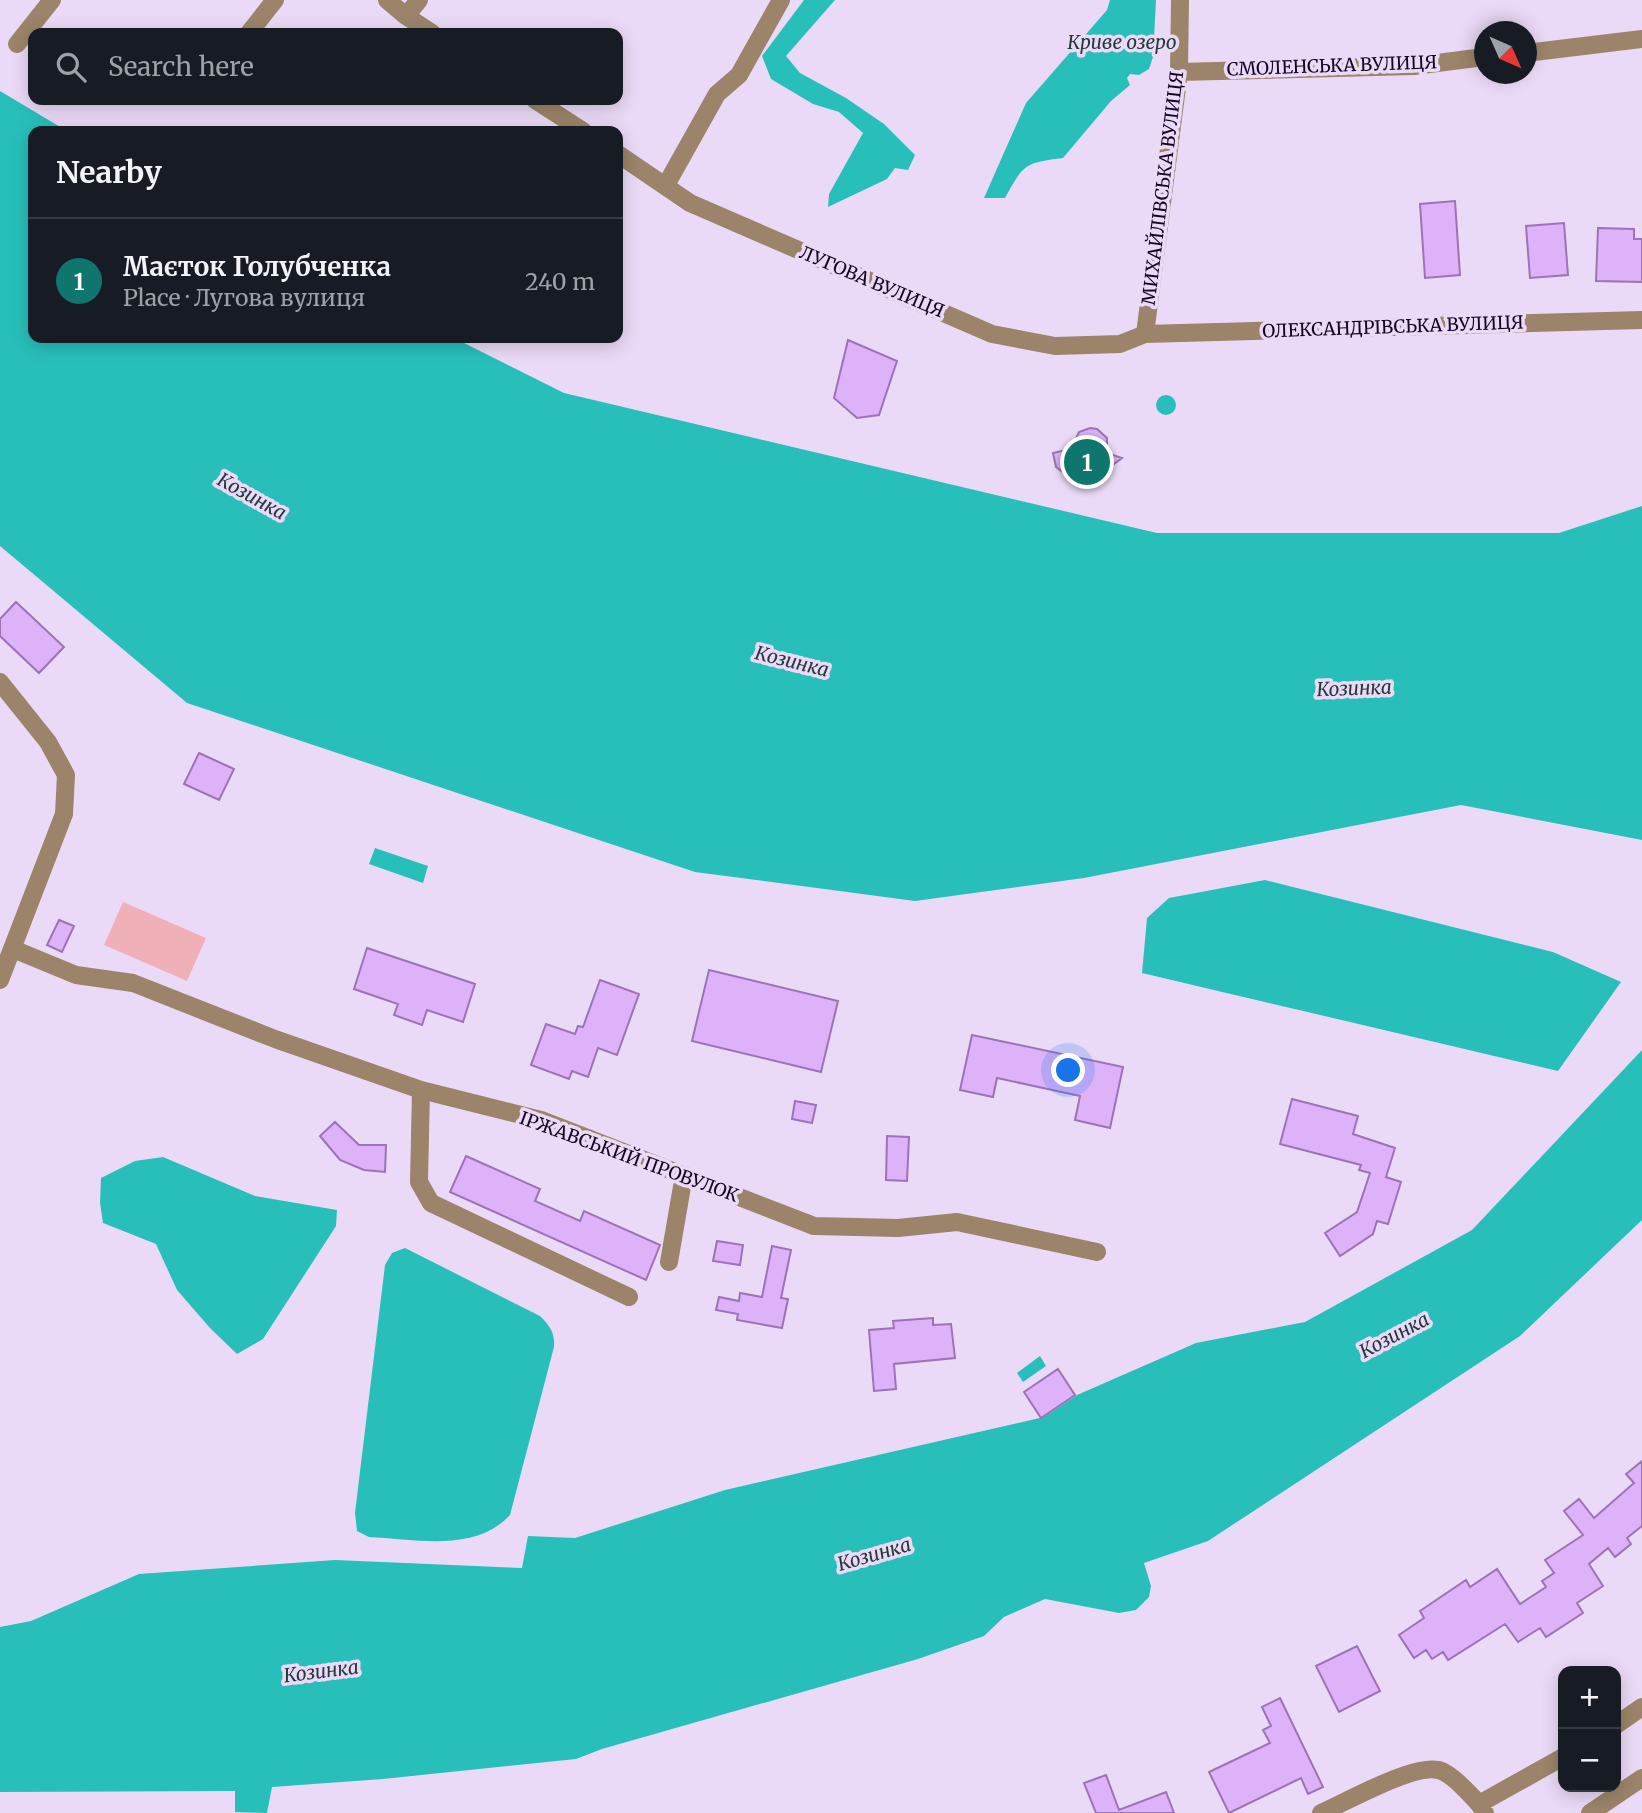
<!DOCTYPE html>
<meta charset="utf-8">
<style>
body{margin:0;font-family:Merriweather,serif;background:#242831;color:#f1f3f6}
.controls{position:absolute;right:21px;bottom:21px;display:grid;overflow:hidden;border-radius:14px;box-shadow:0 4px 18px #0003}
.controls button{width:63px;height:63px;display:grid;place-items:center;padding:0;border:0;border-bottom:2px solid #363941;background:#171b24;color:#f1f3f6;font:35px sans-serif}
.compass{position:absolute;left:1474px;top:21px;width:63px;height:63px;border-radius:50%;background:#171b24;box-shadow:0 4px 18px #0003;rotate:135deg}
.you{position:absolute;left:1069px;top:1071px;width:24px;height:24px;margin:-18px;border:5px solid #fff;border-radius:50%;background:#1a73e8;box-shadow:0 0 0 10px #1a73e833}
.badge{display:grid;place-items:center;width:46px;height:46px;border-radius:50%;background:#0f766e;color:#fff;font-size:23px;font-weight:700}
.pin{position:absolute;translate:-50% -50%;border:4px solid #fff;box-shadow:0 2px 7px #0006}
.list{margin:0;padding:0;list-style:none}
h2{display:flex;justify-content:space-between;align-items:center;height:91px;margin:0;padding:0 28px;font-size:30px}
h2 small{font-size:23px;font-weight:400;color:#9ea1a6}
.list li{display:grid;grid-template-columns:46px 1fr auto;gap:21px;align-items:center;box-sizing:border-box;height:126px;padding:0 28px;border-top:2px solid #363941}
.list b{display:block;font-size:26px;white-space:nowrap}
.list p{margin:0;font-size:23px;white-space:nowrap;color:#9ea1a6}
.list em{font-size:23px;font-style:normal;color:#9ea1a6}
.icon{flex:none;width:38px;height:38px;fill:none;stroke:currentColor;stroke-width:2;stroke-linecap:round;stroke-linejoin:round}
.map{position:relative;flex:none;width:1642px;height:1813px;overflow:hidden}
.search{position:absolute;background:#171b24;box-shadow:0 4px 18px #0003;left:28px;top:28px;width:595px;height:77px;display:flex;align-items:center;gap:18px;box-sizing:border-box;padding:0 24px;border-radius:14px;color:#9ea1a6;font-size:26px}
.panel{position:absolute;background:#171b24;box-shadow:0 4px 18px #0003;left:28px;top:126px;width:595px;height:217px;border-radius:14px}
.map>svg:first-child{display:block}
.green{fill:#f0b0b7}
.water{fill:#28bfbb}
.building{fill:#ddb2f9;stroke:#9c73b5;stroke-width:2}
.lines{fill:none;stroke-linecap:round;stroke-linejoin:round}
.minor{stroke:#9b8469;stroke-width:18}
.labels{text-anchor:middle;stroke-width:7;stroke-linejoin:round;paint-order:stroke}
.street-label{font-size:18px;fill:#15051e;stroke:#ebdaf7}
.water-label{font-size:19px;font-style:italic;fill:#233a39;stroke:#ebdaf7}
</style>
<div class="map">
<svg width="1642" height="1813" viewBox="0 0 1642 1813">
<rect width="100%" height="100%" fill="#ebdaf7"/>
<path class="green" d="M123,902l83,36 -19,43 -83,-36z"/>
<path class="water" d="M804,0h31l-49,56 14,17 46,25 38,26 31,31 -7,15 -13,-2 -8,11 -59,28 1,-13 34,-61 -24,-21 -26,-8 -42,-25 -9,-23z
M1110,0h46l-3,57 -4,12 -10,6 -9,-1 -3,4 3,7 -19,16 -48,57c-39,5 -39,6 -58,40h-21l42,-95 81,-93z
M0,91l67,40h-34v207h421l110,55 593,140h402l83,-27v334l-181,-35 -377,73 -169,23 -220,-29 -508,-169 -187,-157z
M1156 405a10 10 0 1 1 20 0a10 10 0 1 1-20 0Z
M375,848l53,18 -5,17 -54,-19z
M1265,880l288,72 68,30 -63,89 -416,-98 5,-55 22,-20z
M1642,1050v170l-122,116 -312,205 -64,22 7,23 -2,11 -13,13 -17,3 -74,-14 -41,18 -20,19 -66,23 -316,90 -26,10 -193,20 -111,8 -5,26 -32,-1v-21l-235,1v-165l31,-6 108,-47 196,-14 187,8 6,-32 47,2 150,-48 319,-73 33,-22 119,-52 109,-21 167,-92z
M163,1157l92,39 82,14 -1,16 -73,113 -26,15 -27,-26 -33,-38 -21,-46 -53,-21 -3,-20 1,-25 34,-17z
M405,1248l135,68c10,10 15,17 14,31l-44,168c-35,38 -95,24 -141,22l-12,-6 -2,-18 30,-248 7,-12z
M1040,1356l6,10 -23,16 -6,-9z"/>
<path class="building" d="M1455,201l5,74 -35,3 -5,-74z
M1564,223l4,52 -38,3 -4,-52z
M1598,228l36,1v10h8v43l-46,-1z
M848,340l49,21 -18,54 -22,3 -23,-20z
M1090,428l7,1 10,9v15l15,5 -23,17 -9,-1v3l-16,-1 -1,4 -17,-13 -3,-14 18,-4 8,-17z
M16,602l48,45 -25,26 -39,-37v-17z
M199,753l35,16 -15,31 -35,-16z
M59,920l15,6 -12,26 -15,-7z
M367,948l108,36 -12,38 -36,-12 -5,15 -28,-10 4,-11 -44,-15z
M709,970l129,31 -17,71 -129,-31z
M600,980l39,14 -22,61 -19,-7 -10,29 -16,-6 -3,8 -38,-14 15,-41 29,10 3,-8 5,1z
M972,1035l151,32 -13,61 -35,-8 5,-24 -83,-18 -4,19 -33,-7z
M1292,1099l66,17 -5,18 42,14 -9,29 15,5 -13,42 -11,-3 -4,13 -33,22 -15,-23 32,-21 13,-39 -11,-3 2,-5 -81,-21z
M795,1101l21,4 -4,18 -20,-4z
M335,1122l24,23h27l-1,27 -21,-2 -24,-10 -20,-24z
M887,1136l22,1 -2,44 -21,-1z
M466,1156l74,33 -5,12 45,20 4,-10 76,34 -14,35 -196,-88z
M717,1241l26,4 -3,20 -27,-4z
M772,1246l19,4 -10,48 7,1 -6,29 -45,-8 1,-6 -22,-4 3,-13 20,4 1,-8 22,4z
M933,1318v7l18,-1 4,34 -61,6 2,25 -22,2 -5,-61 25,-2 -1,-7z
M1058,1369l17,26 -34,23 -17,-26z
M1642,1461v65l-15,12 4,6 -16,13 -7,-9 -19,16 14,22 -26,17 6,10 -37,24 -6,-9 -22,14 -13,-18 -57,36 -5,-8 -11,7 -6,-9 -12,8 -15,-23 25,-17 -4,-7 46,-31 4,7 27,-18 23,35 26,-17 -4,-6 12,-8 -9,-13 38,-25 -19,-24 15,-12 15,19 40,-35 -8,-9z
M1357,1646l23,45 -41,21 -23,-46z
M1280,1698l43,89 -15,7 -7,-16 -72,35 -20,-41 61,-29 -7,-13 8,-4 -9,-19z
M1106,1775l13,35 47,-18 8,21h-78l-12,-30z"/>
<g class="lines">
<path class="minor" d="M387,0l19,16 26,17
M406,16l13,-16
M249,33l26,-33
M17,44l35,-44
M1526,53l116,-14
M1179,72l235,-6 70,-9
M535,100l48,31
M618,154l72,49 302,131 63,12 65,-2 25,-10 497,-14
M666,185l51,-91 22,-19 42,-75
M1145,334l34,-262 1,-72
M0,682l48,60 18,33 -2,39 -64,166
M13,949l63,26 57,8 142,56 146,51 120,30 273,106 84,2 59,-6 140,30
M421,1090l-2,92 12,21 198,94
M669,1262l15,-87
M1616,1725l26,-18
M1321,1813c25,-11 92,-49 117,-43 12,2 33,25 41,34
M1485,1813l-6,-9 84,-47
M1590,1813l52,-35"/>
</g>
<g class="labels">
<g class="street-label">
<text transform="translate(1332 66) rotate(-2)" y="6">СМОЛЕНСЬКА ВУЛИЦЯ</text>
<text transform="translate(1163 188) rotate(-83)" y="6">МИХАЙЛІВСЬКА ВУЛИЦЯ</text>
<text transform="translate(872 282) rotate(23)" y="6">ЛУГОВА ВУЛИЦЯ</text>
<text transform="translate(1393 327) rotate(-2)" y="6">ОЛЕКСАНДРІВСЬКА ВУЛИЦЯ</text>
<text transform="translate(629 1157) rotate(20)" y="6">ІРЖАВСЬКИЙ ПРОВУЛОК</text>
</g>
<g class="water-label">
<text x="1122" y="49">Криве озеро</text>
<text transform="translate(252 496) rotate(29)" y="7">Козинка</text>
<text transform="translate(792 661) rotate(14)" y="7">Козинка</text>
<text transform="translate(1354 688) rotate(-2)" y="7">Козинка</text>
<text transform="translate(1394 1335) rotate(-28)" y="7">Козинка</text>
<text transform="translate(874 1554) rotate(-16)" y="7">Козинка</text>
<text transform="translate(321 1671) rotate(-7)" y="7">Козинка</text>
</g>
</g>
</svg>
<div class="controls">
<button>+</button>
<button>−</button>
</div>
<svg class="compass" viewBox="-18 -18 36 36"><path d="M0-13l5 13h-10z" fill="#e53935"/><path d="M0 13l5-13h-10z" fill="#9ea1a6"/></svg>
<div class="you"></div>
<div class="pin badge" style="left:1087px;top:462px">1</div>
<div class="search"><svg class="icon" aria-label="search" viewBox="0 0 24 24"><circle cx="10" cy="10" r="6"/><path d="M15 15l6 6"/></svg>Search here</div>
<section class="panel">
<h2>Nearby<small></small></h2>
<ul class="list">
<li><span class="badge">1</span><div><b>Маєток Голубченка</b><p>Place · Лугова вулиця</p></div><em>240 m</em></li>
</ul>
</section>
</div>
